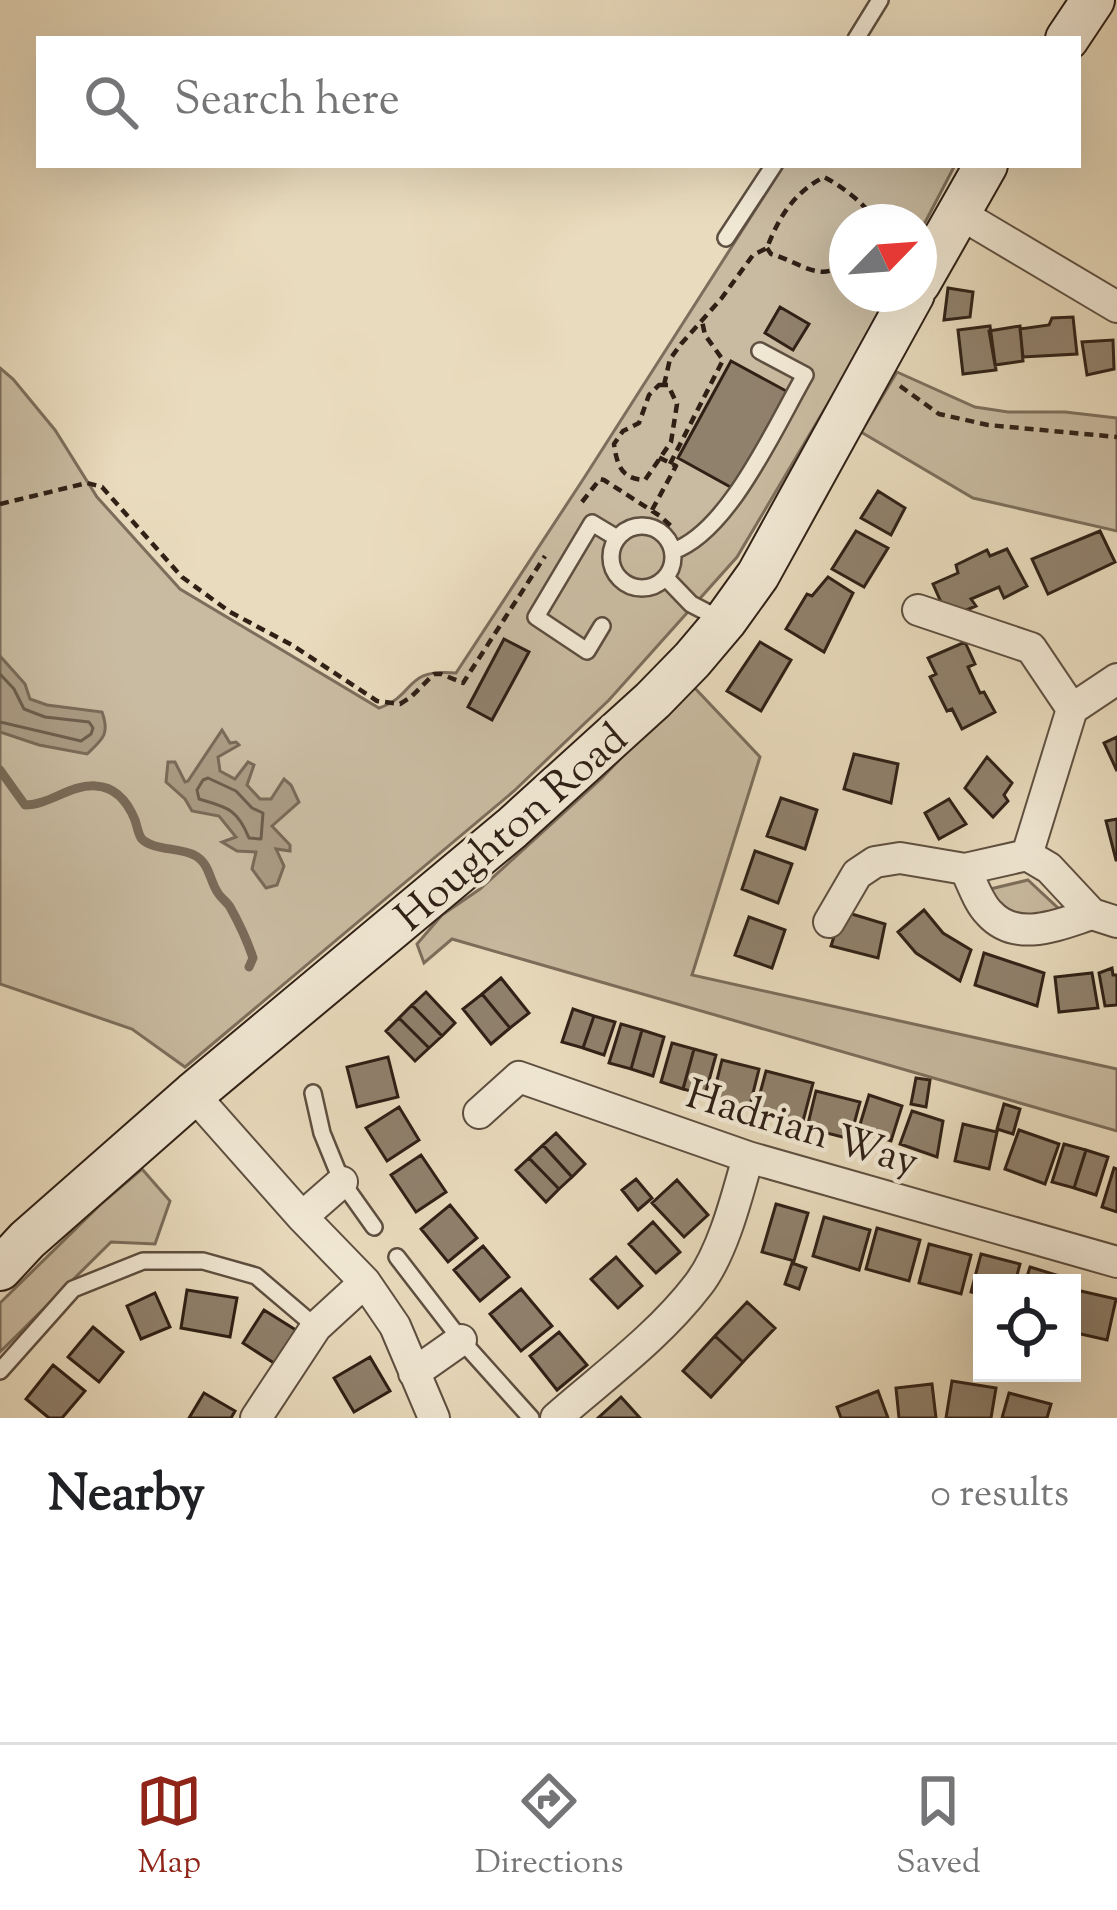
<!DOCTYPE html>
<style>
body{margin:0;font-family:"Sorts Mill Goudy",serif;background:#f6f6f6;color:#202124}
.controls{position:absolute;right:36px;bottom:36px;display:grid;overflow:hidden;border-radius:0px;box-shadow:0 12px 48px #0002}
.controls button{width:108px;height:108px;display:grid;place-items:center;padding:0;border:0;border-bottom:3px solid #e0e0e0;background:#fff;color:#202124;font:60px sans-serif}
.compass{position:absolute;left:829px;top:204px;width:108px;height:108px;border-radius:50%;background:#fff;box-shadow:0 12px 48px #0002;rotate:65deg}
.list{margin:0;padding:0;list-style:none}
h2{display:flex;justify-content:space-between;align-items:center;height:156px;margin:0;padding:0 48px;font-size:51px}
h2 small{font-size:39px;font-weight:400;color:#757577}
.icon{flex:none;width:66px;height:66px;fill:none;stroke:currentColor;stroke-width:2;stroke-linecap:round;stroke-linejoin:round}
.map{position:relative;flex:none;width:1117px;height:1418px;overflow:hidden}
.search{position:absolute;background:#fff;box-shadow:0 12px 48px #0002;left:36px;right:36px;top:36px;height:132px;display:flex;align-items:center;gap:30px;box-sizing:border-box;padding:0 42px;border-radius:0px;color:#757577;font-size:45px}
.sheet{height:324px;background:#fff}
nav{display:flex;justify-content:space-around;align-items:center;box-sizing:border-box;height:168px;border-top:3px solid #e0e0e0;background:#fff;font-size:33px;color:#757577}
nav a{display:grid;justify-items:center;gap:6px}
nav .on{color:#8f2418}
.map>svg:first-child{display:block}
.green{fill:#c9bba1;stroke:#7c6e5c;stroke-width:3}
.water{fill:#aa9b84;stroke:#796a58;stroke-width:3}
.lines{fill:none;stroke-linecap:round;stroke-linejoin:round}
.shore{stroke:#6c5e4d;stroke-width:3}
.stream{stroke:#796a58;stroke-width:9}
.building{fill:#90816d;stroke:#2f2016;stroke-width:3}
.lane-casing{stroke:#5e4f40;stroke-width:20}
.street-casing{stroke:#5e4f40;stroke-width:34}
.secondary-casing{stroke:#2f2016;stroke-width:46}
.path{stroke:#2f2016;stroke-width:4.5;stroke-dasharray:9 6;stroke-linecap:butt}
.lane{stroke:#f1e8d4;stroke-width:15}
.street{stroke:#f1e8d4;stroke-width:30}
.secondary{stroke:#f1e8d4;stroke-width:42}
.labels{text-anchor:middle;stroke-width:9;stroke-linejoin:round;paint-order:stroke}
.street-label{font-size:42px;fill:#2f2016;stroke:#f1e8d4}
</style>
<div class="map">
<svg width="1117" height="1418" viewBox="0 0 1117 1418">
<rect width="100%" height="100%" fill="#e9dbbd"/>
<filter id="stains"><feTurbulence type="fractalNoise" baseFrequency=".00167" numOctaves="4"/><feColorMatrix values="0 0 0 0 .2 0 0 0 0 .09 0 0 0 0 .02 0 0 0 .5 -.17"/></filter>
<radialGradient id="worn" r=".72"><stop offset=".6" stop-color="#630" stop-opacity="0"/><stop offset="1" stop-color="#630" stop-opacity=".3"/></radialGradient>
<path class="green" d="M784,165h171l-36,69v-12h-72v72h41l-33,64 -118,199 -128,143 -95,91 -329,276 -53,-38 -132,-45v-616l13,11 42,51 42,67 83,92 199,119c38,-13 24,-40 77,-35l128,-195z
M897,372l78,35 33,5h57l52,6v113l-144,-33 -112,-66z
M691,684l69,73 -68,218 425,94v62l-665,-192 -28,24 -7,-19 25,-29 38,-26 122,-111z
M1028,880l31,29 -26,9 -32,-7 -15,-21z
M142,1169l28,32 -15,43 -44,-2 -111,110v-49l102,-100z"/>
<path class="water" d="M0,656l25,28 5,15 17,6 55,7c8,22 1,27 -15,42l-48,-9 -39,-13z
M222,730l8,13 6,-1 3,3 -21,12 2,14 15,8 13,-17 6,3 -7,20 13,14h11l13,-20 7,6 8,17 -27,24 18,19v6l-14,-2 8,17 -7,19 -11,3 -14,-19 4,-17 -19,-1 -15,-9 14,-5 -17,-21 -27,-5 -7,-12 -19,-17 2,-20h7l10,20 3,-1z"/>
<g class="lines">
<path class="shore" d="M0,674l14,15 10,20 21,8 44,5 4,6 -2,6 -10,7 -81,-19
M208,778l28,13 16,17 11,5 -2,26 -12,-1c-12,-30 -23,-31 -50,-39l-2,-9 6,-10z"/>
<path class="stream" d="M0,770l25,35c25,0 45,-21 71,-19 20,1 32,17 39,34 2,6 3,13 6,18 11,13 38,9 53,17 16,8 15,25 24,38 3,5 9,9 12,14 9,16 17,33 23,51l-4,9"/>
</g>
<path class="building" d="M948,288l25,4 -3,25 -26,3z
M780,307l29,17 -16,26 -28,-17z
M1073,317l4,37 -54,3 -3,-28 29,-4 3,-7z
M990,326l6,44 -33,4 -5,-44z
M1020,326l3,35 -28,4 -6,-34z
M1113,340l1,29 -27,6 -5,-33z
M731,361l57,31 -54,97 -56,-31z
M878,491l27,17 -14,27 -30,-17z
M856,531l32,17 -24,39 -32,-18z
M1100,531l15,31 -67,32 -16,-35z
M1007,549l20,37 -23,12 -5,-11 -28,12 5,7 -28,12 -15,-34 25,-11 -2,-8 31,-15 3,6z
M828,577l25,16 -29,59 -38,-23 21,-35 5,2z
M504,639l25,13 -37,68 -24,-13z
M760,642l31,18 -30,51 -34,-20z
M965,642l10,22 -7,3 12,26 4,-1 11,20 -33,17 -10,-20 -5,2 -17,-34 6,-3 -8,-16z
M1117,737v34l-13,-28z
M854,754l44,10 -7,39 -47,-14z
M987,757l25,26 -8,12 4,6 -15,16 -28,-29z
M781,798l36,12 -12,39 -38,-13z
M949,799l17,25 -27,15 -14,-26z
M1117,819v41h-1l-10,-39z
M755,851l37,13 -14,39 -36,-14z
M924,910l19,23 28,17 -11,31 -44,-28 -18,-21z
M842,911l43,13 -7,34 -47,-12z
M749,917l36,13 -13,38 -37,-13z
M984,953l60,20 -7,33 -62,-21z
M1112,968l1,7h4v30l-12,1 -6,-33z
M1092,973l6,35 -39,4 -4,-35z
M501,978l28,35 -19,15 -28,-34z
M426,992l29,31 -13,13 -30,-31z
M482,994l28,34 -19,16 -28,-35z
M412,1005l30,31 -13,12 -30,-30z
M573,1009l21,7 -11,32 -21,-6z
M594,1016l21,6 -11,33 -21,-7z
M399,1018l30,30 -14,13 -29,-30z
M621,1024l21,6 -11,39 -22,-6z
M642,1030l22,7 -11,39 -22,-7z
M672,1043l22,6 -11,40 -22,-7z
M694,1049l22,6 -11,40 -22,-6z
M388,1057l10,40 -41,10 -10,-40z
M722,1060l37,9 -10,40 -37,-9z
M766,1071l47,12 -11,42 -47,-13z
M916,1078l14,2 -4,27 -15,-3z
M816,1091l44,11 -10,37 -43,-11z
M869,1095l33,11 -11,35 -33,-10z
M1004,1104l16,5 -7,25 -16,-5z
M399,1107l20,33 -32,21 -21,-33z
M912,1111l31,10 -6,36 -37,-13z
M963,1124l34,8 -8,37 -34,-8z
M1019,1130l40,14 -14,40 -40,-15z
M556,1133l29,31 -13,13 -29,-32z
M1064,1144l22,6 -12,38 -22,-6z
M543,1145l29,32 -13,12 -30,-31z
M1086,1150l22,7 -12,38 -22,-7z
M421,1155l25,37 -30,20 -25,-37z
M529,1158l30,31 -13,13 -30,-32z
M1114,1168l3,1v43l-15,-5z
M636,1179l16,19 -14,12 -16,-20z
M677,1180l31,35 -24,22 -32,-34z
M776,1204l32,9 -14,48 -32,-9z
M450,1205l27,33 -29,24 -27,-33z
M824,1217l46,13 -11,40 -46,-14z
M653,1222l27,30 -24,21 -27,-29z
M877,1228l43,12 -11,41 -43,-12z
M929,1244l42,11 -10,39 -42,-11z
M483,1246l26,31 -29,24 -26,-31z
M981,1254l39,10 -5,19h-33v12l-11,-3z
M616,1257l26,29 -24,22 -27,-29z
M792,1263l14,5 -7,21 -14,-5z
M1030,1267l36,11 -2,5h-39z
M521,1289l31,37 -31,25 -31,-37z
M1072,1289l44,10 -9,41 -35,-8z
M187,1290l50,8 -7,39 -49,-9z
M155,1293l15,34 -29,12 -14,-33z
M747,1302l28,26 -32,34 -28,-26z
M264,1310l35,22 -22,33 -34,-22z
M93,1327l30,25 -24,30 -31,-25z
M559,1332l28,33 -30,25 -27,-34z
M715,1336l28,26 -32,35 -28,-26z
M370,1357l20,34 -36,21 -20,-34z
M53,1365l32,26 -23,27h-13l-23,-19z
M952,1381l44,7 -5,30h-45z
M932,1384l4,34h-37l-3,-30z
M878,1391l10,27h-47l-4,-11z
M204,1393l31,18 -4,7h-42z
M1009,1393l42,11 -4,14h-45z
M621,1397l19,21h-42z"/>
<g class="lines">
<g class="lane-casing">
<path id="lane" d="M856,39l24,-39
M726,238l48,-73
M611 557a31 31 0 1 1 62 0a31 31 0 1 1-62 0Z
M673,551c56,-19 103,-126 132,-176l-45,-24
M666,578l25,26 29,15
M602,626l-15,25 -51,-34 56,-94 25,15
M313,1093l9,40 20,49 32,45
M397,1257l64,83 70,78
M0,1371l73,-82 70,-28h60l53,15 60,51"/>
</g>
<g class="street-casing">
<path id="street" d="M957,212l160,95
M918,610l113,38 41,61
M1027,855l45,-146 45,-30
M965,869c7,13 13,33 24,44 28,31 71,11 103,1
M829,922l28,-48 18,-12 25,-4 65,11 62,-14 22,13 43,46 25,8
M193,1094l109,123 63,65 30,44 39,92
M479,1113l40,-36 229,80 369,105
M302,1217l40,-35
M414,1373l47,-33
M256,1418l60,-91 49,-45
M556,1418c48,-42 103,-82 142,-133 25,-32 39,-89 50,-128"/>
</g>
<g class="secondary-casing">
<path id="secondary" d="M1067,39l26,-39
M919,283l67,-118
M0,1269l27,-29 166,-146 319,-266 141,-128 39,-40 33,-39 33,-46 155,-281"/>
</g>
<path class="path" d="M767,248l4,6c28,7 56,35 76,2
M659,385h9l9,19 -6,38 -26,38c-24,-1 -28,-15 -31,-36l9,-13 16,-8 10,-28z
M664,385l6,-26 11,-15 40,-45 32,-44 14,-7c12,-32 28,-56 57,-71 14,7 42,27 47,39l-3,6
M900,386l39,28 49,11 129,12
M670,464l53,-104 -18,-25 -3,-14
M582,502l18,-23 4,1 56,36 11,10
M0,504l87,-21 15,4 80,90 48,35 62,33 85,56 23,3 11,-7 23,-23h7l22,9 82,-127
M652,510l24,-44 -18,-9"/>
<use href="#lane" class="lane"/>
<use href="#street" class="street"/>
<use href="#secondary" class="secondary"/>
</g>
<g class="labels">
<g class="street-label">
<text transform="translate(510 826) rotate(-41)" y="15">Houghton Road</text>
<text transform="translate(803 1126) rotate(17)" y="15">Hadrian Way</text>
</g>
</g>
<rect width="100%" height="100%" filter="url(#stains)"/>
<rect width="100%" height="100%" fill="url(#worn)"/>
</svg>
<div class="controls">
<button><svg class="icon" aria-label="locate" viewBox="0 0 24 24"><circle cx="12" cy="12" r="6"/><path d="M12 2v4M12 18v4M2 12h4M18 12h4"/></svg></button>
</div>
<svg class="compass" viewBox="-18 -18 36 36"><path d="M0-13l5 13h-10z" fill="#e53935"/><path d="M0 13l5-13h-10z" fill="#757577"/></svg>
<div class="search"><svg class="icon" aria-label="search" viewBox="0 0 24 24"><circle cx="10" cy="10" r="6"/><path d="M15 15l6 6"/></svg>Search here</div>
</div>
<section class="sheet">
<h2>Nearby<small>0 results</small></h2>
<ul class="list">
</ul>
</section>
<nav>
<a class="on"><svg class="icon" aria-label="map" viewBox="0 0 24 24"><path d="M3 6l6-2 6 2 6-2v14l-6 2-6-2-6 2zM9 4v14M15 6v14"/></svg>Map</a>
<a><svg class="icon" aria-label="directions" viewBox="0 0 24 24"><path d="M12 3l9 9-9 9-9-9zM9 14v-3h6M13 9l2 2-2 2"/></svg>Directions</a>
<a><svg class="icon" aria-label="saved" viewBox="0 0 24 24"><path d="M7 4h10v16l-5-4-5 4z"/></svg>Saved</a>
</nav>
